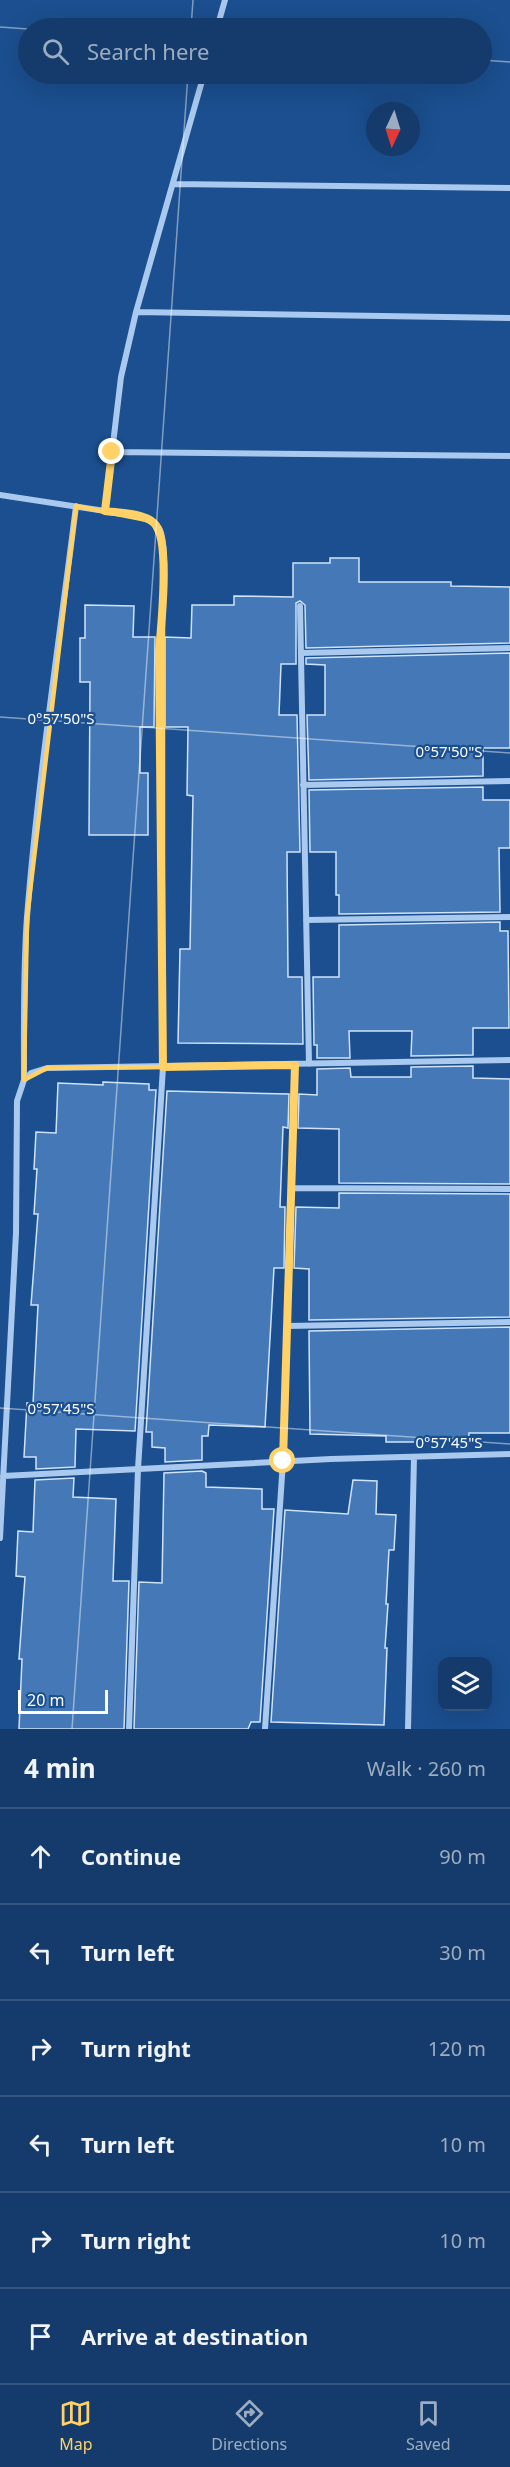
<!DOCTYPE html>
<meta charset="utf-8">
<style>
body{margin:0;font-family:"Noto Sans",sans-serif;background:#1d4271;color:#f1f3f6}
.controls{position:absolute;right:18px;bottom:18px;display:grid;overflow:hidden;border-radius:12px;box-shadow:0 6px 24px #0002}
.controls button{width:54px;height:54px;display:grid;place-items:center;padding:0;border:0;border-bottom:2px solid #33557e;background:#143b6b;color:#f1f3f6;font:30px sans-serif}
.compass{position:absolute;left:366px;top:102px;width:54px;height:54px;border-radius:50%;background:#143b6b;box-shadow:0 6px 24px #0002;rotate:184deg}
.scale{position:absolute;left:18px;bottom:15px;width:90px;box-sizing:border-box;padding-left:6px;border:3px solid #fff;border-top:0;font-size:16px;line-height:21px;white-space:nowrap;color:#fff;-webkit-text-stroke:4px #1b4f8f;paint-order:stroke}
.stop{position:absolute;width:18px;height:18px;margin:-14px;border:4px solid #ffd166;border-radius:50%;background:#fff}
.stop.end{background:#ffd166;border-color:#fff;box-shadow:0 2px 6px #0008}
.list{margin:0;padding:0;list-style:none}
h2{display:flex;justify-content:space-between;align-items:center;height:78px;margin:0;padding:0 24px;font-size:26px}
h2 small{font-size:20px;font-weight:400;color:#9dadc1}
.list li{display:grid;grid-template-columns:39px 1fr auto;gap:18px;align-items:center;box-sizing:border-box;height:96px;padding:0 24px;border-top:2px solid #33557e}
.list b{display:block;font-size:22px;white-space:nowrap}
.list em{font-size:20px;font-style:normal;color:#9dadc1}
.icon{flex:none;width:33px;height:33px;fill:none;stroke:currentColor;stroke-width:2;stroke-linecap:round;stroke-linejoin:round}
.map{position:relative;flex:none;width:510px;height:1729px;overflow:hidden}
.search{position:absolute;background:#143b6b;box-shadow:0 6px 24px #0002;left:18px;right:18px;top:18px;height:66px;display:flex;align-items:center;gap:15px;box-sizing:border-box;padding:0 21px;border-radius:33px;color:#9dadc1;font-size:22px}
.sheet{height:654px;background:#143b6b}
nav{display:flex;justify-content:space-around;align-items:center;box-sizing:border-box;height:84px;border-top:2px solid #33557e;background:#143b6b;font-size:16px;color:#9dadc1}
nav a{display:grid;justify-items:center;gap:3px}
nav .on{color:#ffd166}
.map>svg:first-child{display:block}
.building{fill:#4478b7;stroke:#cfe3fa;stroke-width:1.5}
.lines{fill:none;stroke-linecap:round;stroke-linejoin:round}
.minor{stroke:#a9c9ee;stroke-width:6}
.route{stroke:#ffd166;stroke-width:8}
.marked{fill:none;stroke:#ffd166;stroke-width:4.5;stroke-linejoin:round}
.ticks{fill:none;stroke:#fff;stroke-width:1.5;stroke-opacity:0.45}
.ticks-label{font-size:15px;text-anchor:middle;fill:#fff;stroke:#1b4f8f;stroke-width:4.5;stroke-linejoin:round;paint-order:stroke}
</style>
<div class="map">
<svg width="510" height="1729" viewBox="0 0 510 1729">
<rect width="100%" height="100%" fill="#1b4f8f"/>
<path class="building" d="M330,558h29v24h92v4l59,1v56l-204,5 -1,-43 -5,-4 -4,2v61h-15l-2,51h18l3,137h-13l1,125h14l1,67 -125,-1 2,-94h10l3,-153 -6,-1 1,-68h-23v-90l26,1 1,-33h42v-9l59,1v-34h37z
M85,605l49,1 -1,31h22l-1,90h-14v46h8v62h-59l1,-153h-10v-44h5z
M510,653v95h-27v28l-174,4 -2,-65h18v-50l-19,-1v-6z
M483,787v13h27v48h-11l1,64 -161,2v-19h-3v-43h-26l-1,-62z
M500,922v9h8l1,97h-36v27l-62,1 1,-25h-63l1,27h-33v-13h-3l-1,-68h26v-52z
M473,1066v12l37,1v105l-171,-1v-54l-41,-1 1,-34 18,1v-26l33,-1 1,9h60v-10z
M103,1082l46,2v6h7l-21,341 -59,-2 -1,38 -39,2v-12h-12l3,-54 6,1 5,-99h-7l7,-91h-4l3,-45h-3l2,-37 20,1 2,-50 45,2z
M167,1091l122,3 -1,34 -5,-1 -3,80h5l-1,61h-10l-9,159 -56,-2 -1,11h-6v24l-37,2v-14l-13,-1v-15h-6z
M339,1193l171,1v123l-201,3v-51l-15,-1 2,-61 43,1z
M510,1327v106h-41v6l-39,-1v4h-44v-6l-76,-2 -1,-103z
M202,1471l4,2v14l56,2v20h12l-14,213h-9l-3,7h-114l5,-147 23,1 2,-110z
M74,1478l-1,19 43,2 -3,82h16l-5,148h-105l3,-70h-3l6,-82 -9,-1 2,-45 15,1 2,-52z
M353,1480l24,1 -1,33 20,1 -2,35h-5l-3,54h2l-3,44h2l-3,77 -113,-3 14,-212 63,4z"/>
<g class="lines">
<path class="minor" d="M217,28l8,-28
M173,184l337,4
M136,312l374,6
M112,452l398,4
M0,495l138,21c8,3 18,5 22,14 9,23 1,94 -1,121l4,416 -25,402 -9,260
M105,511l16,-134 15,-65 68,-238
M300,606l9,458
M301,653l209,-5
M303,785l207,-4
M306,920l204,-3
M24,1080c0,-55 -1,-109 3,-163 11,-138 32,-274 49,-411
M291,1188l219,1
M287,1326l223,-4
M3,1476l328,-17 179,-5
M0,1538l16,-305 1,-132 7,-21 7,-7 16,-5 463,-8
M265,1729l18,-268 12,-397
M408,1729l6,-272"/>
</g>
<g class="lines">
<path class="route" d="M112,452l-7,59c15,2 38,2 49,12 17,15 7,104 5,128l4,416 132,-2 -12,396"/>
</g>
<path class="marked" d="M76,506l76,15 11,23v523l-116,1 -23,12 3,-163z"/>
<path class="ticks" d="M0,27l28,2M191,28l2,-28M482,60l28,2M0,717l510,36M0,1408l510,36M72,1729l116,-1655"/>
<g class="ticks-label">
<text x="61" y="724">0°57'50"S</text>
<text x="449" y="757">0°57'50"S</text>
<text x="61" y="1414">0°57'45"S</text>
<text x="449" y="1448">0°57'45"S</text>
</g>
</svg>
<div class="controls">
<button><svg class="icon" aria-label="layers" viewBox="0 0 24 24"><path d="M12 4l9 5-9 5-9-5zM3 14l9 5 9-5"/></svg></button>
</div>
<svg class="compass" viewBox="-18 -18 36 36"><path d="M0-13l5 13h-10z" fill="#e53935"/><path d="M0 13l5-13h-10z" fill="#9dadc1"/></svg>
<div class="scale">20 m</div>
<div class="stop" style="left:283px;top:1461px"></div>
<div class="stop end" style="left:112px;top:452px"></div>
<div class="search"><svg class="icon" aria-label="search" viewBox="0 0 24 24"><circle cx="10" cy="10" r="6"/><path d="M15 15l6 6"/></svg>Search here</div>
</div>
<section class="sheet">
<h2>4 min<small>Walk · 260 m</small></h2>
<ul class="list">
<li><svg class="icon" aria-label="ahead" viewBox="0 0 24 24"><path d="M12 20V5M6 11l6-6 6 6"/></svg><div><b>Continue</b></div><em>90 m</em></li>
<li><svg class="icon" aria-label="left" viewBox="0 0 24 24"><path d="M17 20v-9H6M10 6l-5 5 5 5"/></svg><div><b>Turn left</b></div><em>30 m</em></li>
<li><svg class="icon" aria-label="right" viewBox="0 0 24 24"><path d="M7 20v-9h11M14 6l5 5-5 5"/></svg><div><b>Turn right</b></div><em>120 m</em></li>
<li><svg class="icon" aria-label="left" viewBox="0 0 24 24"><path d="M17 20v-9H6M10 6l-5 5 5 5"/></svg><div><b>Turn left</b></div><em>10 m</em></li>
<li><svg class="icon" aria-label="right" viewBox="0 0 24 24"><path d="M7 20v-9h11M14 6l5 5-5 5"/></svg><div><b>Turn right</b></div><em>10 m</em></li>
<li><svg class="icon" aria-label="arrive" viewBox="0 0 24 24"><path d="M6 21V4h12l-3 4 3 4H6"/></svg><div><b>Arrive at destination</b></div></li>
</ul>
</section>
<nav>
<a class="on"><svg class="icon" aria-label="map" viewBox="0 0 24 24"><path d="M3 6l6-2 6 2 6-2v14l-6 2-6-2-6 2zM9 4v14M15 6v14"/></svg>Map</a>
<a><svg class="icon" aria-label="directions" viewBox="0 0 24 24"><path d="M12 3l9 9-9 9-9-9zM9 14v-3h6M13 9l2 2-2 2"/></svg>Directions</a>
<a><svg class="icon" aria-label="saved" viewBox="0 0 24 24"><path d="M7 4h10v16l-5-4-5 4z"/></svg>Saved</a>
</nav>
